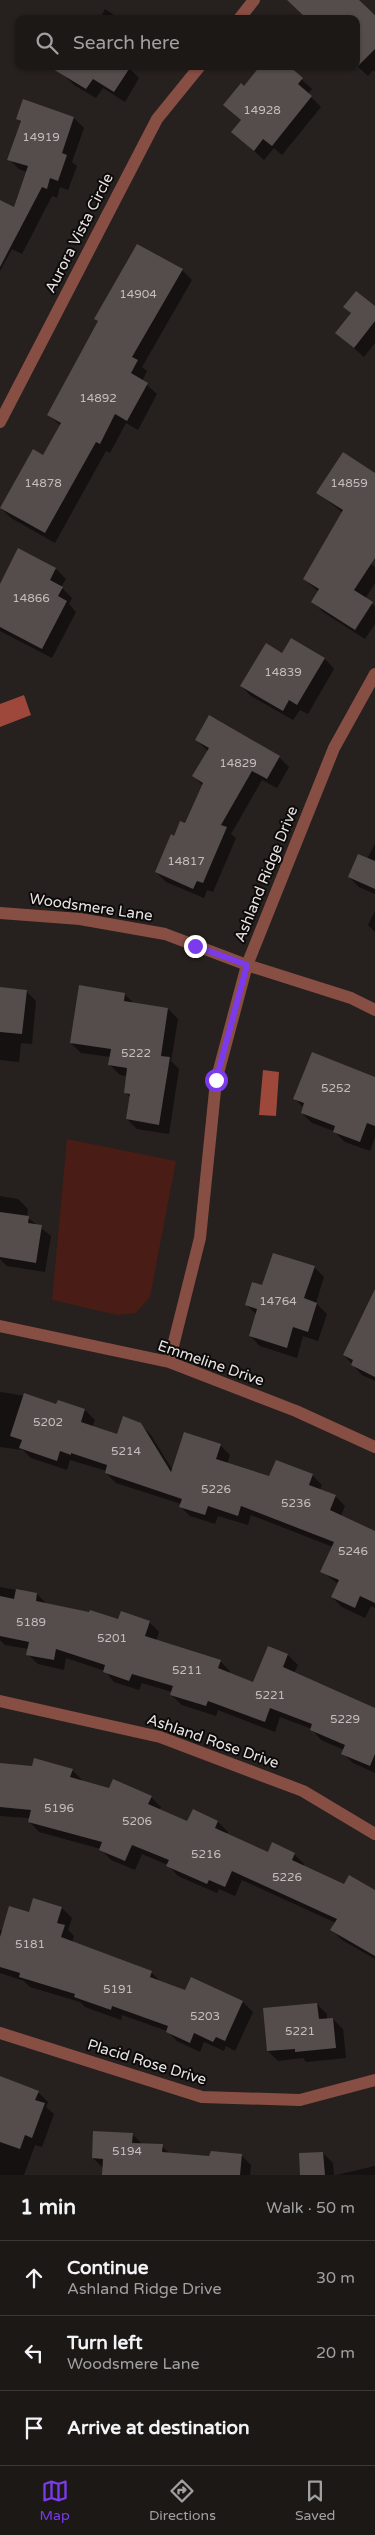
<!DOCTYPE html>
<meta charset="utf-8">
<style>
body{margin:0;font-family:"Varela Round",sans-serif;background:#25211f;color:#f1f3f6}
.stop{position:absolute;width:15px;height:15px;margin:-11px;border:4px solid #7c3aed;border-radius:50%;background:#fff}
.stop.end{background:#7c3aed;border-color:#fff;box-shadow:0 1px 5px #0008}
.list{margin:0;padding:0;list-style:none}
h2{display:flex;justify-content:space-between;align-items:center;height:65px;margin:0;padding:0 20px;font-size:21px}
h2 small{font-size:16px;font-weight:400;color:#a0a0a1}
.list li{display:grid;grid-template-columns:32px 1fr auto;gap:15px;align-items:center;box-sizing:border-box;height:75px;padding:0 20px;border-top:1px solid #3a3735}
.list b{display:block;font-size:19px;white-space:nowrap}
.list p{margin:0;font-size:16px;white-space:nowrap;color:#a0a0a1}
.list em{font-size:16px;font-style:normal;color:#a0a0a1}
.icon{flex:none;width:28px;height:28px;fill:none;stroke:currentColor;stroke-width:2;stroke-linecap:round;stroke-linejoin:round}
.map{position:relative;flex:none;width:375px;height:2175px;overflow:hidden}
.search{position:absolute;background:#1c1816;box-shadow:0 1px 4px #0004;left:15px;right:15px;top:15px;height:55px;display:flex;align-items:center;gap:12px;box-sizing:border-box;padding:0 18px;border-radius:10px;color:#a0a0a1;font-size:19px}
.sheet{height:290px;background:#1c1816}
nav{display:flex;justify-content:space-around;align-items:center;box-sizing:border-box;height:70px;border-top:1px solid #3a3735;background:#1c1816;font-size:14px;color:#a0a0a1}
nav a{display:grid;justify-items:center;gap:2px}
nav .on{color:#7c3aed}
.map>svg:first-child{display:block}
.green{fill:#491c15}
.water{fill:#9d483b}
.shadow{fill:#0007}
.building{fill:#544d4c}
.lines{fill:none;stroke-linecap:round;stroke-linejoin:round}
.minor{stroke:#874e44;stroke-width:12}
.route{stroke:#7c3aed;stroke-width:6}
.labels{text-anchor:middle;stroke-width:4;stroke-linejoin:round;paint-order:stroke}
.number-label{font-size:12px;fill:#c3bebd}
.street-label{font-size:15px;fill:#e8e4e3;stroke:#0d0a0a}
</style>
<div class="map">
<svg width="375" height="2175" viewBox="0 0 375 2175">
<rect width="100%" height="100%" fill="#26201e"/>
<path class="green" d="M67,1139l109,22 -26,136 -14,16 -19,2 -65,-15z"/>
<path class="water" d="M24,695l7,20 -31,12v-23z
M263,1070l16,2 -3,44 -17,-1z"/>
<path class="shadow" d="M303,0h54l18,14v58l-2,-2 -5,6 -12,-11v-46z
M105,9l15,10h-20z
M287,66l25,23 -4,5 13,13 -39,48 -8,-7 -10,12 -31,-28 9,-11 -18,-16 20,-17z
M129,68l10,10 -14,24 -22,-14 -7,10 -22,-13 -10,-10z
M23,100l51,18 10,10 -12,34 5,4 -9,24 -8,-3 -3,11 -5,-2 -30,58 -10,-5 -12,22v-70l15,8 12,-37 -8,-3 -10,-10 13,-36 -5,-4z
M182,270l10,10 -50,87 5,4 -5,10 15,13 -19,36 -12,-7 -16,30 -4,-2 -51,92 -44,-25 -10,-10 43,-51 17,-31 -12,-11 50,-93 -4,-3z
M345,307h30v36l-11,14 -27,-24 15,-19z
M375,474v80l-4,10 4,3v16l-10,16 10,7v18l-10,15 -42,-27 -10,-10 6,-10 -15,-13 39,-66 -25,-20z
M19,550l37,19 10,10 -5,8 11,11 -3,6 7,8 -24,46 -52,-27v-35z
M283,654l42,5 9,10 -26,45 -8,-4 -7,10 -42,-24 -10,-10z
M196,740l83,17 10,10 -12,21 -15,-8 -31,54 5,4 -23,54 -6,-2 -3,8 -38,-16 -10,-10 18,-35 12,-12 17,-39 -9,-10 14,-25z
M375,844v50l-16,-7 -10,-10 18,-18z
M375,911v21l-7,-7z
M0,988l26,3 10,10 -4,43 -11,-1 -2,19 -19,-2z
M124,994l11,10 33,5 10,10 -7,42 8,8 -10,65 -32,-5 -10,-10 4,-21 -6,-6 2,-16 -7,-1 -10,-10 1,-8 -30,-4 -10,-10z
M375,1078v59l-5,14 -25,-9 -11,-11 -22,-8 -10,-10 2,-5 -9,-9z
M0,1196l18,3 10,10 -1,8 24,19 -6,36 -38,-6 -7,-7z
M314,1267l10,10 -8,26 11,11 -9,27 -15,-5 -6,22 -37,-12 -10,-10 7,-21 -11,-11z
M375,1320v61l-13,-6 -18,-20z
M0,1392l26,4 31,10 1,-5 27,9 10,10 -3,7 26,9 23,-11 10,10 22,36 47,-26 10,10 -3,9 43,14 42,-3 10,10 -2,5 15,6 10,10 -4,10 34,16v76l-4,-2 -6,12 -23,-11 -10,-10 6,-13 -16,-13 11,-24 -82,-32 -3,10 -30,-9 -3,8 -25,-8 -10,-10 1,-2 -65,-21 -10,-10 1,-2 -37,-11 -3,10 -36,-12 -8,-8 -23,-3z
M0,1587l37,7 10,10 72,17 30,1 10,10 -3,9 64,20 10,10 -1,3 25,10 14,-36 20,7 10,10 -4,8 81,36v64l-22,-10 -10,-10 1,-3 -23,-10 -9,-11 -32,-12 -5,15 -57,-22 -2,6 -34,-11 -11,-10 1,-3 -30,-9 -3,7 -25,-8 -9,-11 -39,-13 -2,12 -26,-6 -10,-10 1,-5 -24,-4 -5,-5z
M0,1764l72,6 10,10 -1,2 70,15 10,10 -2,4 29,12 5,-12 25,11 10,10 -2,3 43,18 25,1 10,10 -1,2 41,19 31,7v67l-33,-19 -10,-10 4,-7 -94,-43 -7,16 -16,-7 -2,4 -39,-17 -10,-11 -26,-11 -7,16 -24,-10 -10,-11 -62,-17 -10,-11 1,-3 -30,-2z
M62,1908l10,10 -4,12 6,6 -2,7 79,29 10,10 24,9 6,-12 52,23 10,10 -18,39 -9,-5 -2,5 -20,-9 -4,10 -23,-11 -10,-10 -45,-16 -1,5 -36,-13 -5,-5 -50,-15 -6,-6 -24,-8v-43l3,1 27,-18z
M317,2004l10,10v6l6,-1 10,10 3,29 -40,4 -3,-4 -25,3 -10,-10z
M0,2078l38,14 10,10 -2,5 8,7 -12,33 -7,-2 -11,30h-24z
M132,2134l10,10 20,2 8,8 40,3 31,-2 10,10 -1,10h-146l-1,-7 -10,-10z
M323,2153l10,10 1,12h-33z
M375,2166v9h-39z"/>
<path class="building" d="M287,0h72l16,15v34l-19,19v-49h-49z
M48,66h83l-17,26 -21,-13 -7,10z
M260,66h29l14,12 -5,6 14,12 -40,50 -9,-7 -9,12 -23,-19 10,-12 -18,-15 18,-22 3,3z
M23,99l51,18 -12,36 5,2 -9,26 -8,-3 -3,11 -5,-2 -42,80v-67l14,7 14,-41 -21,-6 14,-39 -5,-2z
M137,244l46,25 -51,88 6,3 -7,13 17,10 -21,38 -12,-7 -15,30 -4,-2 -51,91 -45,-25 33,-59 10,6 18,-32 -14,-8 51,-94 -4,-2z
M356,291l19,15v15l-21,27 -19,-15 16,-20 -8,-6z
M343,452l32,21v85l-21,32 19,12 -18,28 -44,-28 8,-13 -16,-10 40,-69 -27,-17z
M18,548l38,20 -6,12 13,7 -5,9 9,5 -25,48 -42,-22v-43z
M291,638l34,20 -28,47 -8,-5 -6,11 -43,-25 26,-43 16,10z
M209,715l71,41 -13,23 -15,-8 -31,54 6,2 -24,56 -6,-2 -4,8 -38,-17 16,-38 3,2 6,-15 5,2 18,-40 -11,-7 17,-28 -14,-8z
M358,854l17,7v28l-27,-12z
M79,985l46,8 -1,8 44,7 -7,48 9,1 -11,68 -33,-6 4,-25 -6,-1 3,-25 -19,-3 3,-16 -41,-6z
M0,987l27,3 -5,44 -22,-2z
M312,1052l63,25v49l-8,-3 -7,19 -27,-10 2,-6 -34,-13 3,-10 -11,-4z
M0,1212l29,4 -1,7 14,2 -6,38 -36,-6z
M273,1253l42,13 -11,32 13,5 -9,29 -15,-5 -6,21 -38,-12 8,-27 -12,-4 7,-23 10,3z
M375,1289v88l-24,-12 2,-5 -10,-5z
M24,1393l32,11 2,-4 27,9 -4,13 36,12 6,-18 18,7 30,49 13,-40 37,12 -5,15 53,17 7,-16 37,14 -4,11 27,10 -6,15 45,21v72l-15,-7 -5,12 -24,-11 8,-17 -19,-8 14,-30 -93,-36 -3,10 -30,-10 -3,9 -26,-8 3,-8 -77,-26 2,-8 -36,-12v2l-11,-4 -3,10 -38,-13 3,-8 -12,-4z
M16,1589l21,4 -1,8 53,11 1,-2 28,9 3,-8 29,10 -5,15 76,24 -3,8 35,14 15,-36 20,8 -5,13 92,41v46l-5,12 -29,-12 4,-9 -35,-15 2,-6 -42,-16 -5,14 -57,-21 -2,5 -36,-11 3,-9 -41,-12 -3,7 -26,-9 2,-7 -49,-16 -2,11 -28,-5 3,-13 -29,-6v-40l14,3z
M34,1758l39,11 -3,8 39,11 4,-9 39,17 -4,8 39,17 6,-12 25,12 -3,7 53,24 4,-10 23,11 -3,7 52,24 5,-9 26,15v66l-45,-26 7,-11 -105,-48 -7,16 -16,-7 -2,4 -41,-18 3,-6 -37,-15 -7,16 -26,-11 3,-8 -74,-20 3,-12 -31,-3v-44l32,3z
M33,1898l29,9 -5,16 8,2 -4,12 91,34 -2,6 35,13 6,-13 52,24 -18,40 -9,-4 -3,5 -19,-9 -4,10 -24,-11 2,-6 -56,-20 -1,4 -37,-13 1,-3 -56,-17 1,-4 -20,-6v-30l9,-31 20,6z
M317,2003l2,16 14,-1 3,30 -41,4v-3l-28,2 -4,-43z
M0,2076l39,15 -4,9 10,3 -13,35 -7,-3 -5,14 -20,-7z
M93,2131l40,2 -1,10 31,1 -1,8 47,4 2,-5 31,3 -2,21h-138l1,-16 -11,-1z
M323,2152l2,23h-25l-1,-22z"/>
<g class="lines">
<path class="minor" d="M239,19l15,-19
M0,422l157,-303 43,-53
M0,913l80,6 85,15 82,31 104,33 24,12
M0,1326l169,36 127,49 79,36
M169,1362l31,-124 16,-157 31,-116 87,-217 41,-74
M0,1701l160,36 143,54 72,43
M0,2033l202,64 98,3 75,-20"/>
</g>
<g class="lines">
<path class="route" d="M195,946l52,19 -31,115"/>
</g>
<g class="labels">
<g class="number-label">
<text x="262" y="114">14928</text>
<text x="41" y="141">14919</text>
<text x="138" y="298">14904</text>
<text x="98" y="402">14892</text>
<text x="43" y="487">14878</text>
<text x="349" y="487">14859</text>
<text x="31" y="602">14866</text>
<text x="283" y="676">14839</text>
<text x="238" y="767">14829</text>
<text x="186" y="865">14817</text>
<text x="136" y="1057">5222</text>
<text x="336" y="1092">5252</text>
<text x="278" y="1305">14764</text>
<text x="48" y="1426">5202</text>
<text x="126" y="1455">5214</text>
<text x="216" y="1493">5226</text>
<text x="296" y="1507">5236</text>
<text x="353" y="1555">5246</text>
<text x="31" y="1626">5189</text>
<text x="112" y="1642">5201</text>
<text x="187" y="1674">5211</text>
<text x="270" y="1699">5221</text>
<text x="345" y="1723">5229</text>
<text x="59" y="1812">5196</text>
<text x="137" y="1825">5206</text>
<text x="206" y="1858">5216</text>
<text x="287" y="1881">5226</text>
<text x="30" y="1948">5181</text>
<text x="118" y="1993">5191</text>
<text x="205" y="2020">5203</text>
<text x="300" y="2035">5221</text>
<text x="127" y="2155">5194</text>
</g>
<g class="street-label">
<text transform="translate(79 233) rotate(-63)" y="5">Aurora Vista Circle</text>
<text transform="translate(266 874) rotate(-68)" y="5">Ashland Ridge Drive</text>
<text transform="translate(91 907) rotate(8)" y="5">Woodsmere Lane</text>
<text transform="translate(211 1363) rotate(19)" y="5">Emmeline Drive</text>
<text transform="translate(213 1741) rotate(19)" y="5">Ashland Rose Drive</text>
<text transform="translate(147 2062) rotate(17)" y="5">Placid Rose Drive</text>
</g>
</g>
</svg>
<div class="stop" style="left:216px;top:1080px"></div>
<div class="stop end" style="left:195px;top:946px"></div>
<div class="search"><svg class="icon" aria-label="search" viewBox="0 0 24 24"><circle cx="10" cy="10" r="6"/><path d="M15 15l6 6"/></svg>Search here</div>
</div>
<section class="sheet">
<h2>1 min<small>Walk · 50 m</small></h2>
<ul class="list">
<li><svg class="icon" aria-label="ahead" viewBox="0 0 24 24"><path d="M12 20V5M6 11l6-6 6 6"/></svg><div><b>Continue</b><p>Ashland Ridge Drive</p></div><em>30 m</em></li>
<li><svg class="icon" aria-label="left" viewBox="0 0 24 24"><path d="M17 20v-9H6M10 6l-5 5 5 5"/></svg><div><b>Turn left</b><p>Woodsmere Lane</p></div><em>20 m</em></li>
<li><svg class="icon" aria-label="arrive" viewBox="0 0 24 24"><path d="M6 21V4h12l-3 4 3 4H6"/></svg><div><b>Arrive at destination</b></div></li>
</ul>
</section>
<nav>
<a class="on"><svg class="icon" aria-label="map" viewBox="0 0 24 24"><path d="M3 6l6-2 6 2 6-2v14l-6 2-6-2-6 2zM9 4v14M15 6v14"/></svg>Map</a>
<a><svg class="icon" aria-label="directions" viewBox="0 0 24 24"><path d="M12 3l9 9-9 9-9-9zM9 14v-3h6M13 9l2 2-2 2"/></svg>Directions</a>
<a><svg class="icon" aria-label="saved" viewBox="0 0 24 24"><path d="M7 4h10v16l-5-4-5 4z"/></svg>Saved</a>
</nav>
